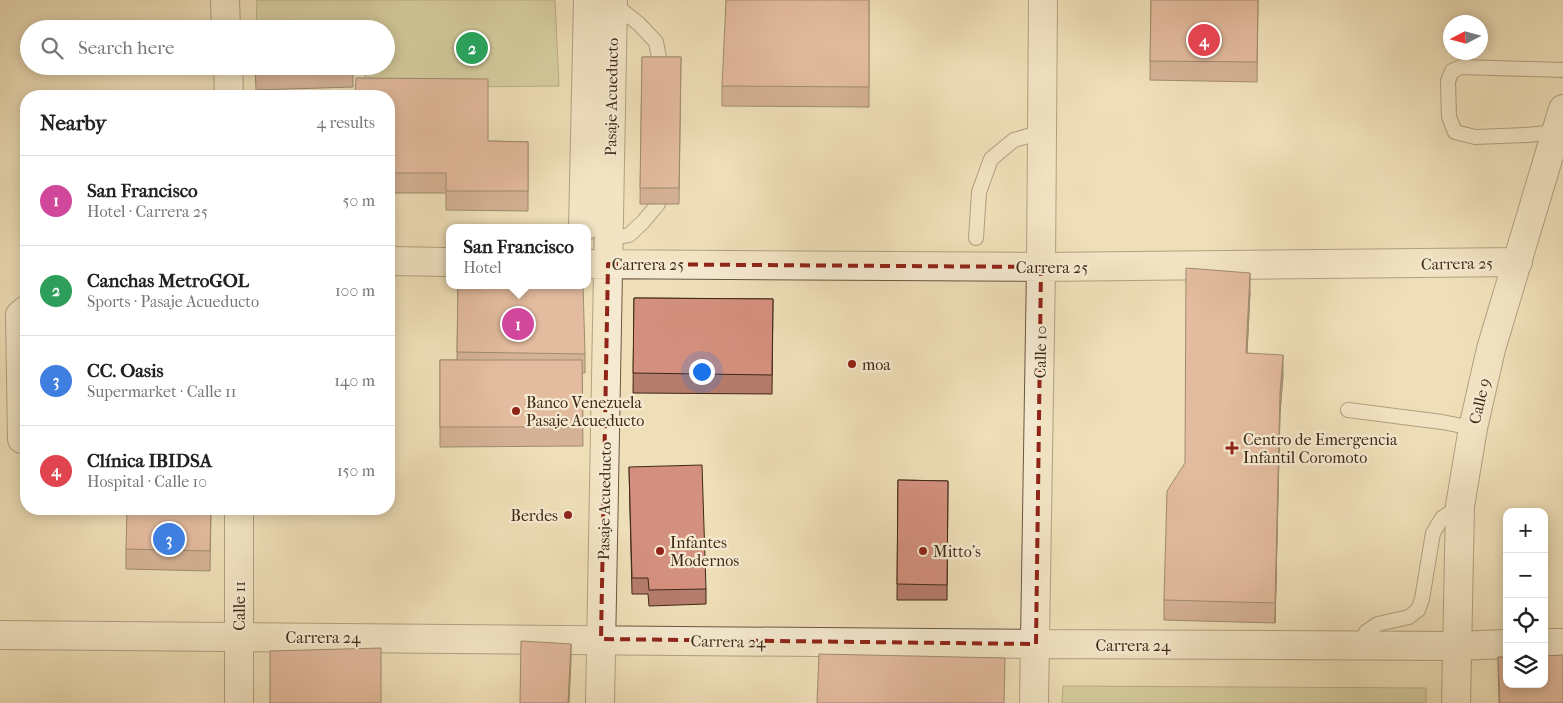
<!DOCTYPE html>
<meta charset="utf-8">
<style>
body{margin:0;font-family:"IM FELL French Canon",serif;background:#f6f6f6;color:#222}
.controls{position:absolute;right:15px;bottom:15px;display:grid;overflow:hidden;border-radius:10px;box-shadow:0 2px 12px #0003}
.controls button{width:45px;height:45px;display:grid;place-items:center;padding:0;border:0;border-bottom:1px solid #e0e0e0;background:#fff;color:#222;font:25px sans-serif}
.compass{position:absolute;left:1443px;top:15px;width:45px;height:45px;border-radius:50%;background:#fff;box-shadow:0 2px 12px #0003;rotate:264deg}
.you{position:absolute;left:701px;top:371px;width:18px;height:18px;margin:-12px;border:4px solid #fff;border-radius:50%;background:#1a73e8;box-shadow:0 0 0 8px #1a73e833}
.badge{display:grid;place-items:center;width:32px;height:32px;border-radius:50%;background:#8f2418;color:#fff;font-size:16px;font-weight:700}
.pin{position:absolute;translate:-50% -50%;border:2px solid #fff;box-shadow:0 1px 5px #0006}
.popup{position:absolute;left:446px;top:224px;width:145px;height:65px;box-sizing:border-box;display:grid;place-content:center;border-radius:10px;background:#fff;filter:drop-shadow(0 1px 4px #0005);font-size:16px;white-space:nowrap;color:#767676}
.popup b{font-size:19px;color:#222}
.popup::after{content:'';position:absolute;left:50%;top:100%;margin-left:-10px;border:10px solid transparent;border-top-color:#fff}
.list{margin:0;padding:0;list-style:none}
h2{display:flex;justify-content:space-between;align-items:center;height:65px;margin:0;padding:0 20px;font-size:21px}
h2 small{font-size:16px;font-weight:400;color:#767676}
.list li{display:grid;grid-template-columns:32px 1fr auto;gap:15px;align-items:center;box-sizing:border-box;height:90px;padding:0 20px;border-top:1px solid #e0e0e0}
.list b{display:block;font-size:19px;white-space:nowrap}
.list p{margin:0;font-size:16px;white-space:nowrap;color:#767676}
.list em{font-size:16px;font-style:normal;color:#767676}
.icon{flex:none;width:28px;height:28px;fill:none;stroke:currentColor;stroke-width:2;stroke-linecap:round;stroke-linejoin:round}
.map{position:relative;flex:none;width:1563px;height:703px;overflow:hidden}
.search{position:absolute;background:#fff;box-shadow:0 2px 12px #0003;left:20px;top:20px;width:375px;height:55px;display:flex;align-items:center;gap:12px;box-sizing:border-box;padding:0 18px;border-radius:28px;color:#767676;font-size:19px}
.panel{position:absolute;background:#fff;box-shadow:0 2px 12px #0003;left:20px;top:90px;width:375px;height:425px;border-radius:20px}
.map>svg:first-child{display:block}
.green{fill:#bfc08b;stroke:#7f7450}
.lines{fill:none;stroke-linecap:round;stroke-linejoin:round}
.service-casing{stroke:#6b563e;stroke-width:16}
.minor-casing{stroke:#6b563e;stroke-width:30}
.service{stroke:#f5ead1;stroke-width:14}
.minor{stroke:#f5ead1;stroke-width:28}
.wall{fill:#b67c6c;stroke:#3f2815}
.shaded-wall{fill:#946558;stroke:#3f2815}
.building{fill:#d4907e;stroke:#3f2815}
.marked{fill:none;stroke:#8f2418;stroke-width:4;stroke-dasharray:10 6;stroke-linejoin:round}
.poi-dot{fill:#8f2418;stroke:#f5ead1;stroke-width:2}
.labels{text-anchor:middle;stroke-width:4.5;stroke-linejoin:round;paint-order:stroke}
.street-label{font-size:16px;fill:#3f2815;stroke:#f5ead1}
.poi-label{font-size:16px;fill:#3f2815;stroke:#f5ead1;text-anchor:start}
</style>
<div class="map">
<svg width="1563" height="703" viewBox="0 0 1563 703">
<rect width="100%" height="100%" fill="#efdfb8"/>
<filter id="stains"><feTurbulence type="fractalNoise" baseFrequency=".004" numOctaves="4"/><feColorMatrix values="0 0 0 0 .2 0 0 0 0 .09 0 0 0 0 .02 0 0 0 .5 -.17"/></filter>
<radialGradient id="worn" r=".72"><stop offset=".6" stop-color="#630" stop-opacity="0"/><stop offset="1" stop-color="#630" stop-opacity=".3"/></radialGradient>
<path class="green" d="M257,0h298l4,86 -193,2 -2,-22h22v-37h-130z
M1063,686l363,2v15h-364z"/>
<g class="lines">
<g class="service-casing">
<path id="service" d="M613,3l26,21 17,18 6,31
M1556,132l-29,3 -52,2 -20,-5 -6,-15 -1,-36 4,-10 9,-4 102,3
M976,238l3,-46 12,-33 23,-19 28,-8
M609,239l20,-4 14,-13 15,-18
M1348,410l94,12 31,6
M1360,645l6,-13 12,-8 31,-7 9,-7 4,-11 11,-66 9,-15 18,-12"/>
</g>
<g class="minor-casing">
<path id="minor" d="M225,0l1,29
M228,66l1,30
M583,228l5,-228
M389,261l60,1
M587,264l454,3 477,-5
M22,439l-2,-124 6,-5
M0,635l1036,9 420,2 51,-2
M1544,643h19
M239,703v-194
M600,703l13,-703
M1034,703l7,-436 2,-267
M1456,703l4,-197 13,-78 18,-79 72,-240"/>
</g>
<use href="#service" class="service"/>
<use href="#minor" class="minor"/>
</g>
<path class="wall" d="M869,0v107l-147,-1v-20z
M1151,0h107l-1,82 -107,-2z
M642,57h39l-2,147h-39z
M255,66h98v21l-97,3z
M389,96l99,45 40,1v69l-82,-1v-17h-55v19h-2z
M458,285l127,69v19h-3l1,73 -143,1v-87h17z
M1250,292l-3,61 36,22 -3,38 -5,210 -111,-3v-20z
M634,298l139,1 -1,95 -139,-1z
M629,467l77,122v15l-57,2 -1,-12h-16z
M898,480l50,1 -1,119h-50z
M211,509l-1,62 -84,-2v-20z
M1498,657l65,46h-64z"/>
<path class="shaded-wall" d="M1250,273v19l-4,80v-19z
M1283,355v20l-3,38 -5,210 5,-230z
M571,644v16l-2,43h-1z"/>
<path class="building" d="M726,0h143v87l-147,-1z
M1151,0h107l-1,62 -107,-1z
M642,57h39l-2,131h-39z
M255,66h98v5l-97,3z
M356,78l132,1v62l40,1v49h-82v-18h-55v19h-2v-96h-34z
M1186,268l64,5 -4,80 37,2 -3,38 -5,210 -111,-3 3,-109 18,-28z
M458,285h125l2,69 -128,-2z
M634,298l139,1 -1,76 -139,-2z
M440,360h142l1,67h-143z
M702,465l4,124 -57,1 -1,-12h-16l-3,-111z
M898,480l50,1 -1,104 -50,-1z
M127,509h84l-1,42 -84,-2z
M521,641l50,3 -3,59h-48z
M381,648v55h-111v-52z
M819,654l186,4 -1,45h-187z
M1563,655v48h-63l-2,-46h9v27h37v-28z"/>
<path d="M0 0H1563V703H0ZM608,264l433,3 -5,377 -435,-5z" fill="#efdfb8" fill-opacity=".55" fill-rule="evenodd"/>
<path class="marked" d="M608,264l433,3 -5,377 -435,-5z"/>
<g class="poi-dot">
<circle cx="852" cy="364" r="5"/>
<circle cx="516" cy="411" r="5"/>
<path d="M1229.5 440.5h5v5h5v5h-5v5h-5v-5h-5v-5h5z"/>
<circle cx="568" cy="515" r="5"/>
<circle cx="660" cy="551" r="5"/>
<circle cx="923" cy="551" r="5"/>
</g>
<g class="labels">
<g class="street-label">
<text transform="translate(611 97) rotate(-89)" y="6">Pasaje Acueducto</text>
<text transform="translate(1457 263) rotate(-1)" y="6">Carrera 25</text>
<text x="648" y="270">Carrera 25</text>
<text x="1052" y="273">Carrera 25</text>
<text transform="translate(1040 352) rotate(-89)" y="6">Calle 10</text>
<text transform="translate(1479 401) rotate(-77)" y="6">Calle 9</text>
<text transform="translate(604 501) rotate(-89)" y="6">Pasaje Acueducto</text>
<text transform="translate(239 606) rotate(-90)" y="6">Calle 11</text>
<text x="323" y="643">Carrera 24</text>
<text transform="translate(728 641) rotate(1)" y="6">Carrera 24</text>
<text x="1133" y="651">Carrera 24</text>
</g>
<g class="poi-label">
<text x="862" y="370">moa</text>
<text x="526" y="408">Banco Venezuela<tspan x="526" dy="18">Pasaje Acueducto</tspan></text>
<text x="1243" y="445">Centro de Emergencia<tspan x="1243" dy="18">Infantil Coromoto</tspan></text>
<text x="558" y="521" text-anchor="end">Berdes</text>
<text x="670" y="548">Infantes<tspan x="670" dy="18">Modernos</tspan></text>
<text x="933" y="557">Mitto's</text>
</g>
</g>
<rect width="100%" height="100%" filter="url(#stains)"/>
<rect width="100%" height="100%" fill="url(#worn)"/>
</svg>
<div class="controls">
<button>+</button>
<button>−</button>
<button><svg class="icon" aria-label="locate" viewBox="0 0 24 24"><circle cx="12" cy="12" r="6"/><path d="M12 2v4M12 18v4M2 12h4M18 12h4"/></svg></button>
<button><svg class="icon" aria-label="layers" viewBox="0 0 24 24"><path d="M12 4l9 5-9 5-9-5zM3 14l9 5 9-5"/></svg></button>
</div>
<svg class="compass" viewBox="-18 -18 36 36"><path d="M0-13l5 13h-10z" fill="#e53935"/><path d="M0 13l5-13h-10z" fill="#767676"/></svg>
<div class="you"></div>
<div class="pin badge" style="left:518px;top:324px;background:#d1479c">1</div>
<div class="popup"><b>San Francisco</b>Hotel</div>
<div class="pin badge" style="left:472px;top:48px;background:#2e9e5b">2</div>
<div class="pin badge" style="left:169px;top:539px;background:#3f7fe0">3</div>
<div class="pin badge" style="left:1204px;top:40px;background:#e0444e">4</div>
<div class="search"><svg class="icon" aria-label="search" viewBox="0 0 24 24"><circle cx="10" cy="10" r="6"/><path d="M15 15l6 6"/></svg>Search here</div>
<section class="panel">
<h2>Nearby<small>4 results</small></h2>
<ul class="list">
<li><span class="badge" style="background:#d1479c">1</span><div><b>San Francisco</b><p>Hotel · Carrera 25</p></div><em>50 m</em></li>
<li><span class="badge" style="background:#2e9e5b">2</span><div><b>Canchas MetroGOL</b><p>Sports · Pasaje Acueducto</p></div><em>100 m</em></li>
<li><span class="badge" style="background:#3f7fe0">3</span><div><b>CC. Oasis</b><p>Supermarket · Calle 11</p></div><em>140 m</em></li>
<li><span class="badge" style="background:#e0444e">4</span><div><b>Clínica IBIDSA</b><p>Hospital · Calle 10</p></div><em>150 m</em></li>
</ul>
</section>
</div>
